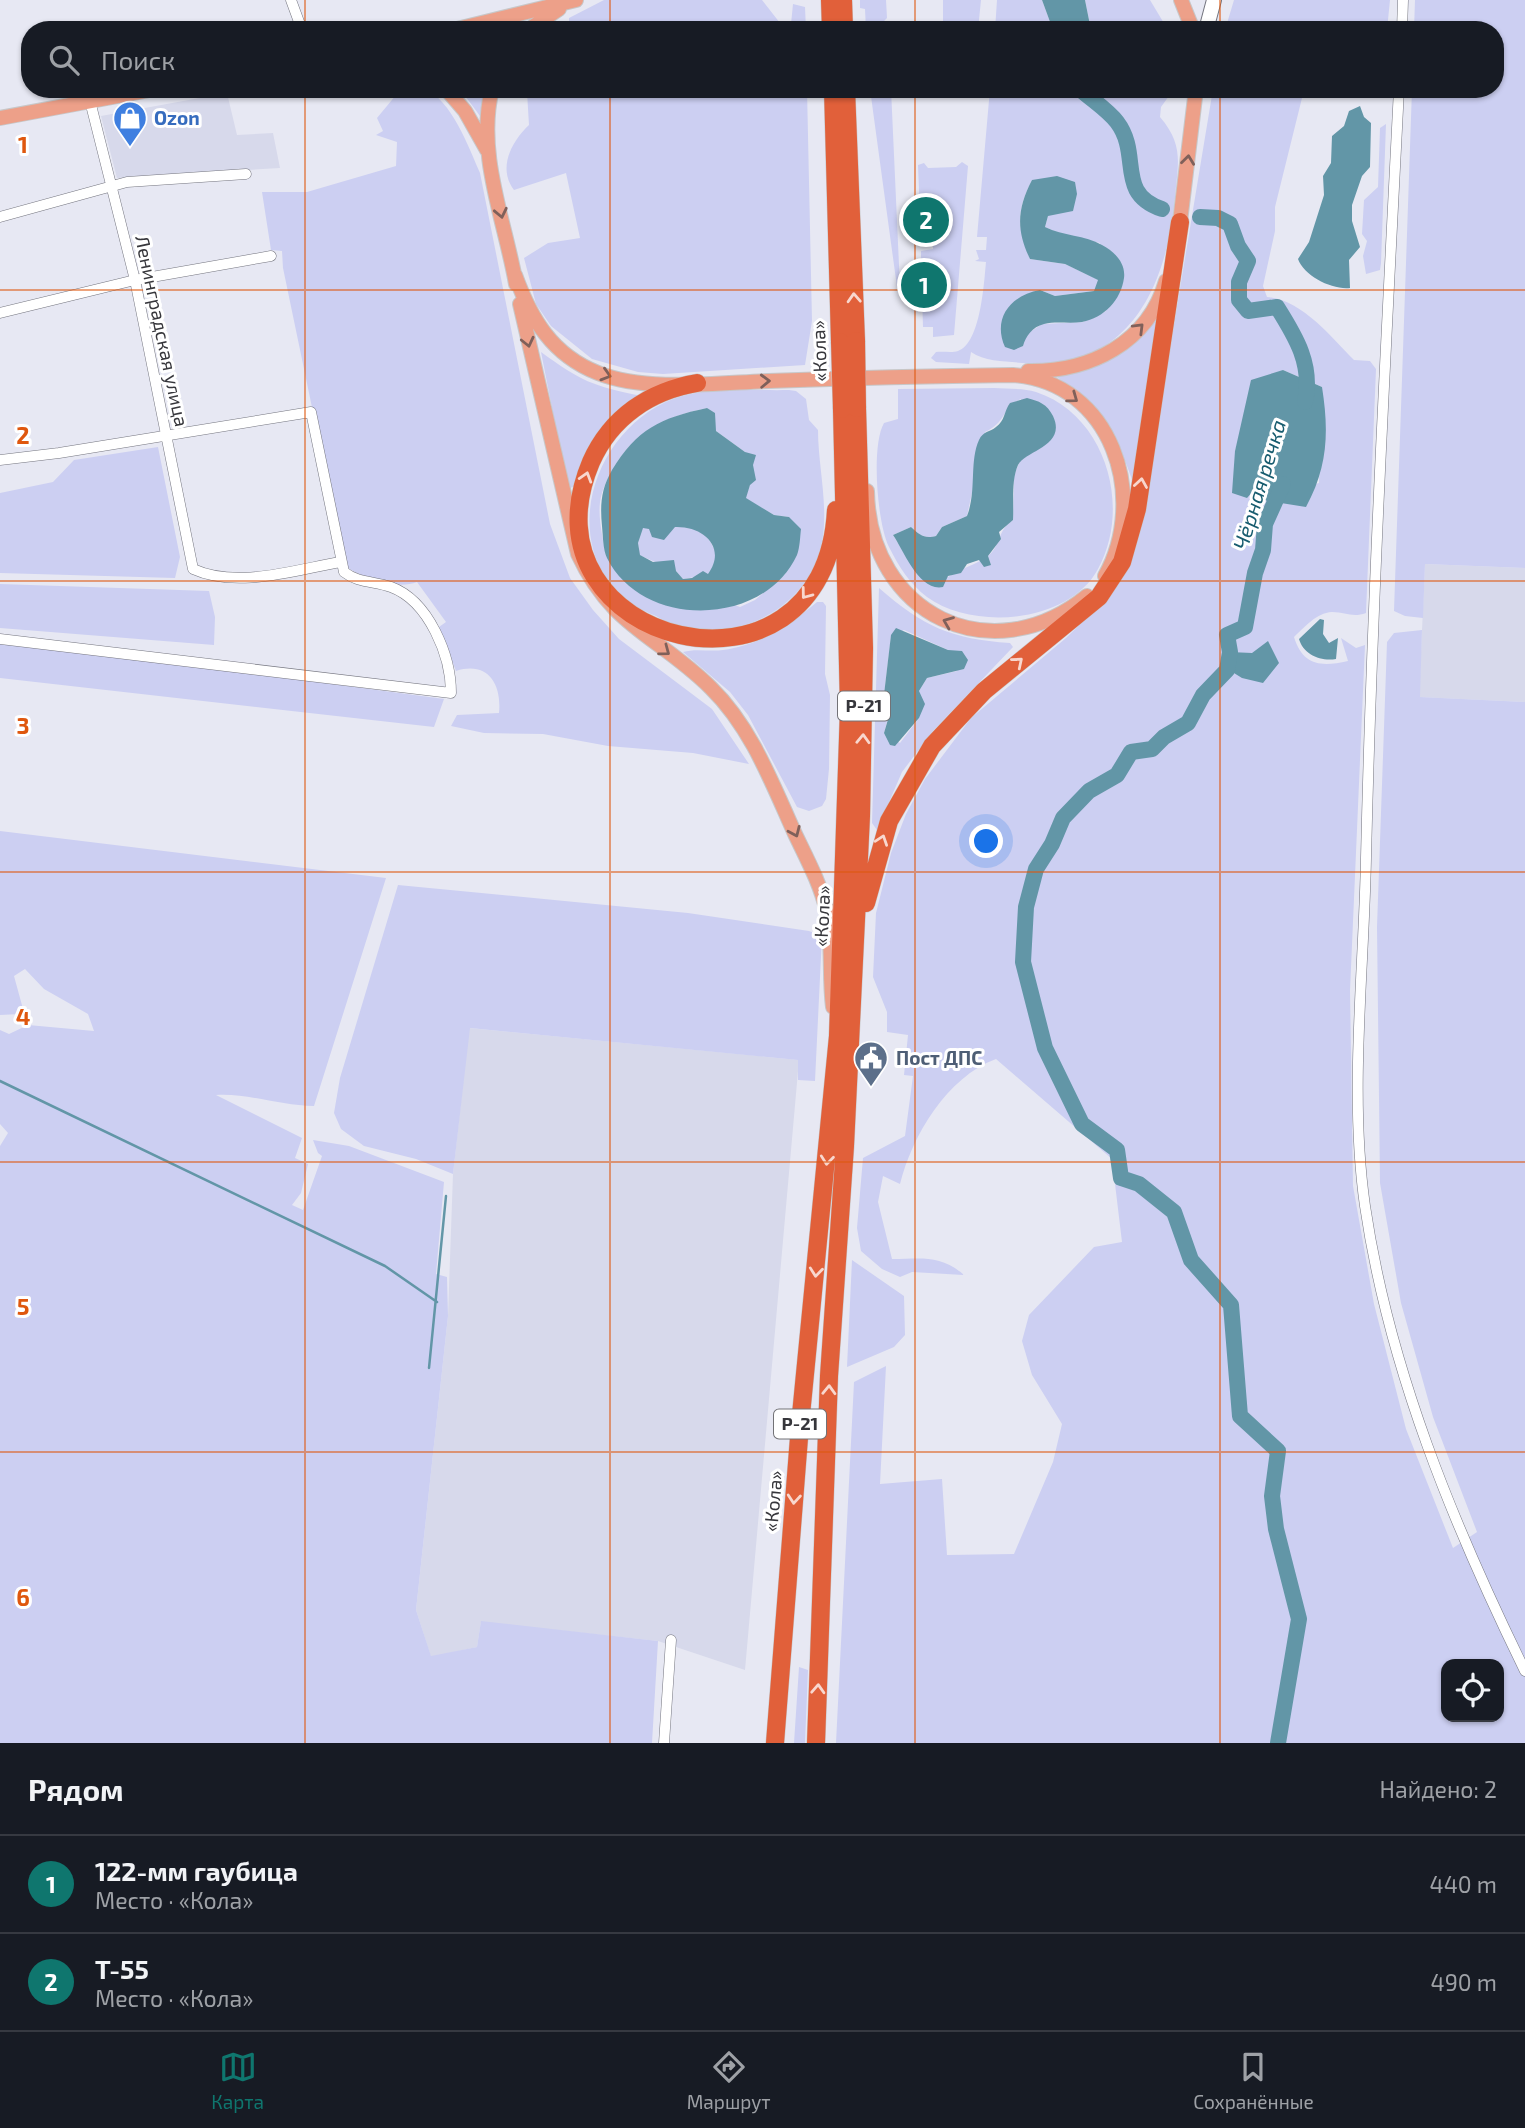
<!DOCTYPE html>
<html lang="ru">
<meta charset="utf-8">
<style>
body{margin:0;font-family:"Exo 2",sans-serif;background:#20242c;color:#f1f3f6}
.controls{position:absolute;right:21px;bottom:21px;display:grid;overflow:hidden;border-radius:14px;box-shadow:0 2px 5px #0004}
.controls button{width:63px;height:63px;display:grid;place-items:center;padding:0;border:0;border-bottom:2px solid #363941;background:#171b24;color:#f1f3f6;font:35px sans-serif}
.you{position:absolute;left:987px;top:842px;width:24px;height:24px;margin:-18px;border:5px solid #fff;border-radius:50%;background:#1a73e8;box-shadow:0 0 0 10px #1a73e833}
.badge{display:grid;place-items:center;width:46px;height:46px;border-radius:50%;background:#0f766e;color:#fff;font-size:23px;font-weight:700}
.pin{position:absolute;translate:-50% -50%;border:4px solid #fff;box-shadow:0 2px 7px #0006}
.list{margin:0;padding:0;list-style:none}
h2{display:flex;justify-content:space-between;align-items:center;height:91px;margin:0;padding:0 28px;font-size:30px}
h2 small{font-size:23px;font-weight:400;color:#9ea1a6}
.list li{display:grid;grid-template-columns:46px 1fr auto;gap:21px;align-items:center;box-sizing:border-box;height:98px;padding:0 28px;border-top:2px solid #363941}
.list b{display:block;font-size:26px;white-space:nowrap}
.list p{margin:0;font-size:23px;white-space:nowrap;color:#9ea1a6}
.list em{font-size:23px;font-style:normal;color:#9ea1a6}
.icon{flex:none;width:38px;height:38px;fill:none;stroke:currentColor;stroke-width:2;stroke-linecap:round;stroke-linejoin:round}
.map{position:relative;flex:none;width:1525px;height:1743px;overflow:hidden}
.search{position:absolute;background:#171b24;box-shadow:0 2px 5px #0004;left:21px;right:21px;top:21px;height:77px;display:flex;align-items:center;gap:18px;box-sizing:border-box;padding:0 24px;border-radius:28px;color:#9ea1a6;font-size:26px}
.sheet{height:287px;background:#171b24}
nav{display:flex;justify-content:space-around;align-items:center;box-sizing:border-box;height:98px;border-top:2px solid #363941;background:#171b24;font-size:19px;color:#9ea1a6}
nav a{display:grid;justify-items:center;gap:4px}
nav .on{color:#0f766e}
.map>svg:first-child{display:block}
.built{fill:#d7d9eb}
.green{fill:#cccff2;fill-rule:evenodd}
.water{fill:#6296a7;fill-rule:evenodd}
.lines{fill:none;stroke-linecap:round;stroke-linejoin:round}
.stream{stroke:#6296a7;stroke-width:2.5}
.river{stroke:#6296a7;stroke-width:16}
.street-casing{stroke:#74757f;stroke-width:11}
.secondary-casing{stroke:#74757f;stroke-width:16}
.primary-casing{stroke:#c7c7c8;stroke-width:16}
.highway-casing{stroke:#c7c7c8;stroke-width:19}
.street{stroke:#fff;stroke-width:10}
.secondary{stroke:#fff;stroke-width:14}
.primary{stroke:#eda089;stroke-width:14}
.highway{stroke:#e1603a;stroke-width:18}
.highway-bridge-casing{stroke:#c7c7c8;stroke-width:19;stroke-linecap:butt}
.highway-bridge{stroke:#e1603a;stroke-width:18}
.oneway{stroke:#7f605a}
.oneway2{stroke:#f8d7ce}
.grid{fill:none;stroke:#df570e;stroke-width:2;stroke-opacity:0.55}
.labels{text-anchor:middle;stroke-width:6;stroke-linejoin:round;paint-order:stroke}
.shield{fill:#fff;stroke:#727276;stroke-width:2}
.shield-label{font-size:18px;font-weight:bold;fill:#36363b}
.shop-label{font-size:19px;font-weight:bold;fill:#366cbe;stroke:#fff;text-anchor:start}
.street-label{font-size:19px;fill:#36363b;stroke:#fff}
.service-label{font-size:19px;font-weight:bold;fill:#4e5e75;stroke:#fff;text-anchor:start}
.water-label{font-size:21px;font-style:italic;fill:#175c6f;stroke:#fff}
.grid-label{font-size:23px;text-anchor:middle;font-weight:bold;fill:#df570e;stroke:#fff;stroke-width:6;stroke-linejoin:round;paint-order:stroke}
</style>
<div class="map">
<svg width="1525" height="1743" viewBox="0 0 1525 1743">
<rect width="100%" height="100%" fill="#e7e8f3"/>
<path class="built" d="M227,93l10,42 36,-2 7,35 -163,10 -16,-62z
M1425,564l100,4v134l-106,-5z
M469,1028l330,32 -54,610 -87,-29 -177,-19 -4,25 -46,10 -15,-47 32,-294 5,-142z"/>
<path class="green" d="M604,0h158l18,23 11,1 2,-20 12,3 1,23h-237v-12z
M860,0h26l1,18 -12,12h-9l-1,-21 -5,-1z
M943,0h38l-3,30h-35z
M997,0h45l11,30h-58z
M1085,0h65l18,30h-77z
M1234,0h156l-3,30h-162z
M1415,0h110v568l-100,-4 -2,54 -18,-2 -11,-5 18,-522h83v-59h-81z
M401,89c7,0 17,-2 23,0 27,9 46,61 56,84l70,351 20,54 23,32 26,29 93,70 37,55 -56,-11 -85,-7 -65,-12 -59,-1 -33,-7 6,-11 42,-2c3,-30 -12,-52 -43,-42l-17,-44 7,-5 -29,-40c-20,8 -53,-3 -72,-16l-62,-298 -1,-17 -11,-1 -9,-58h45l89,-26 1,-24 -21,-7 7,-4 -6,-13z
M460,89h26l-6,27z
M538,89h269l5,232 -7,44 -142,9 -25,-2 -46,-13 -41,-33 -15,-22 -12,-46 24,-15 32,-5 -14,-65 -52,17c-17,-22 -2,-49 15,-65l-2,-33z
M870,89h21l9,198h-3z
M990,89h184l-13,18 -1,10c24,28 18,46 15,80 -8,90 -47,176 -153,166 -16,-2 -37,-1 -51,-11l-2,12 -33,-2 -5,-4 5,-6c7,-1 16,1 22,-1 23,-8 26,-69 28,-89l-11,-1 4,-2 -3,-9h10l1,-13h-10zM1032,180l16,36 -3,11 14,7 41,9 6,68 -23,11 -41,2 -15,10 13,-44 15,6 39,-5 5,-11 -34,-16 -35,-5c-13,-33 -14,-47 2,-79z
M1213,89h114l-25,9 -27,109v24l-12,55 4,11c35,3 63,39 87,63l16,1 6,8 -10,244c-14,5 -20,-1 -34,-1 -16,1 -27,15 -38,25 9,29 27,30 54,24l-7,-23 15,10 9,-3 -15,346 3,195 21,118 32,125 47,119 24,-16 -44,-115 -32,-114 -21,-120 -3,-256 10,-285 7,-9 28,-3 -2,67 105,5v1041h-689l18,-361 32,-16 -6,118 62,-5 5,76 67,-1 39,-92 9,-38 -30,-49 -10,-34 7,-26 65,-68 28,-5 -10,-83 -116,-100c-49,18 -84,77 -96,125l-17,-8 -5,26 14,57c29,0 48,-5 72,16l-52,-3 -12,5 -18,-8 -21,-18 -4,-23 6,-70 42,-22 8,-60 -9,-1 4,-40 -21,-3v-20l-14,-35 3,-64 15,-60 15,-39 19,-35 46,-61 95,-80 38,-37 19,-27 16,-38zM1283,370l39,17 -3,96 -56,16 7,-13 -35,-35 6,-20zM1446,1664h53v53h-53z
M1386,124l-5,139 -1,7 -14,4 -3,-18 4,-15 -5,-7 2,-34 14,-13 2,-59z
M962,162l6,4 -14,169 -21,2v-10h-10l-1,-32 6,-1v-12l-7,-1v-30l12,-2v-34h-13l-2,-50 6,-2 4,5 28,-1z
M1161,313l-27,172c-12,-34 -23,-64 -51,-89 -8,-8 -19,-12 -27,-20l87,-44z
M541,352c40,29 51,34 101,44l-58,70 -7,19 -9,4z
M994,388c14,1 30,0 42,4 70,23 96,115 62,177 -29,54 -124,62 -171,28 -17,-13 -28,-30 -38,-50 -12,-24 -18,-102 -5,-124l14,-4v-30zM1021,399l-1,62 -6,14 -1,45c-16,10 -12,26 -25,36 -12,9 -27,12 -40,21l-44,-24 -11,-18 18,-8c9,8 13,12 25,9l6,-9 25,-11 18,-84c22,-10 17,-25 36,-33z
M789,390l7,1 10,8 3,21 9,10c0,41 14,87 0,127 -16,45 -61,73 -107,73 -8,0 -18,2 -26,0 -10,-3 -20,-9 -29,-14 -19,-8 -39,-18 -50,-37 -41,-65 -1,-154 67,-180 35,-13 79,-8 116,-9zM707,408l9,23 29,21 5,33 -5,13 29,17 15,2 -4,57 -30,26 -15,7 -134,-51c-3,-17 -8,-37 -6,-54 2,-13 8,-24 14,-35 23,-37 51,-50 93,-59z
M158,447l22,110 -5,21 -175,-5v-80l53,-11 21,-22z
M642,527h49l15,7 9,16 1,15 -8,10 -25,4 -7,-8 -37,-16 -1,-12z
M0,584l209,7 6,26 -1,28 -214,-17z
M879,588c45,39 72,51 131,55l3,4 -80,84 -31,41 -25,58 -5,-7zM904,630l44,20 9,21 -30,7 -8,13v27l-19,25 -16,-10 5,-18 -6,-12 8,-67z
M817,602h6l3,4 -1,68 5,21 -1,74 -3,30 -4,7 -13,5 -12,-4 -49,-92 -18,-23 -47,-40c13,-4 27,0 40,-2 37,-5 65,-24 94,-48z
M0,642l40,3 404,54 -10,28 -434,-49z
M0,831l386,47 -72,228c-33,0 -66,-13 -98,-11l86,43 -7,20 13,6 -7,29 -9,12 11,5 19,-54 -4,-3 -5,-13 36,6 95,36 -8,92 11,3 1,39 -32,294 15,46 46,-9 4,-26 177,20 -6,102h-652v-597l8,-13 -8,-9v-94l9,4 19,-9 66,6 -6,-17 -44,-25 -19,-20 -11,7 9,33 -3,5 -20,1z
M398,885l290,28 121,18 13,5 -7,145 -17,-1v-20l-328,-32 -17,146 -37,-15 -52,-13 -23,-17 -7,-16 6,-35z
M852,1260l52,36 1,39 -11,12 -47,20z
M799,1667l9,3 -3,73h-11z"/>
<path class="water" d="M1042,0h43l6,30h-38z
M1360,106l4,11 7,6 -1,44 -8,9 -10,29v16l8,26 -11,13 1,28c-18,2 -46,-12 -52,-29l11,-17 15,-47 -1,-19 8,-13 1,-27 12,-10 5,-15z
M1057,176l18,6 2,12 -4,17 -25,5 -3,11c18,9 40,8 57,18 12,6 24,18 22,33 -3,22 -20,40 -42,44 -13,2 -26,-1 -38,2 -12,3 -18,12 -21,22l-9,4 -9,-3c-13,-29 6,-52 35,-57l15,6 39,-5 4,-11 -33,-16 -35,-5c-14,-29 -13,-50 2,-79z
M1283,370l39,17c7,44 6,80 -16,120l-44,-7 8,-14 -8,-5 -15,17 -15,-5 3,-42 16,-71z
M1027,398c12,3 20,6 26,18 14,30 -27,34 -35,49 -7,16 -4,38 -5,55l-14,12 2,7 -13,17 3,9 -7,2 -5,-7 -12,4 -6,9 -13,3 -5,11c-24,5 -39,-36 -50,-52l18,-8c9,8 13,12 25,9l6,-9 25,-11c10,-25 2,-54 12,-76 4,-9 11,-8 17,-13 9,-6 8,-16 14,-24z
M707,408l8,5 1,18 29,21 11,3 -3,10 3,15 -6,5 -4,13 28,17 15,2 12,12c-1,8 -1,18 -4,26 -33,72 -154,75 -190,3 -4,-8 -4,-22 -5,-32 -2,-21 -1,-37 10,-56 25,-41 48,-52 95,-62zM675,527c29,-1 52,21 33,47l-5,-3 -11,7 -9,1 -7,-8 -2,-11 -21,2 -13,-7 -2,-12 5,-15 6,1 3,8 12,3z
M1320,619l4,1 -1,14 6,9 9,-5 -2,21c-15,3 -33,-5 -37,-20z
M896,628l52,22 14,1 6,9 -4,9 -37,9 -8,13 6,13 -6,14 -24,28 -5,-1 -6,-12 5,-17 -6,-13 8,-68z
M1268,641l11,22 -16,20 -21,-5 -21,-13 9,-13 22,1z"/>
<g class="lines">
<path class="stream" d="M0,1081l385,185 52,36
M429,1368l17,-172"/>
<path class="river" d="M1080,89c12,11 28,21 37,33 25,33 -2,71 45,87
M1200,217l18,1 12,6 8,22 10,15 -9,21v18l9,11 29,-4c19,30 36,58 28,95
M1278,1743l21,-124 -23,-90 -4,-33 6,-45 -38,-35 -9,-111 -40,-45 -17,-48 -35,-28 -18,-6 -4,-28 -35,-26 -37,-76 -22,-86 3,-55 10,-38 16,-25 11,-26 26,-27 28,-16 14,-23 21,-3 12,-12 24,-14 15,-28 24,-25 3,-18 -3,-17 18,-8 10,-54 8,-23 2,-26 18,-40"/>
<g class="street-casing">
<path id="street" d="M291,0l11,30
M1402,30l1,-30
M1399,89c-13,256 -27,512 -33,769 -2,112 -17,237 -1,348 24,163 88,318 160,465
M90,101l45,179 58,289c44,20 101,1 147,-7
M0,217l127,-35 119,-8
M0,313l135,-33 136,-24
M0,460l59,-7 252,-41 33,160c14,11 30,9 47,15 38,14 60,69 60,106l-451,-54
M664,1743l7,-103"/>
</g>
<g class="secondary-casing">
<path id="secondary" d="M1206,30l8,-30"/>
</g>
<g class="primary-casing">
<path id="primary" d="M1181,0l12,30
M453,30l123,-30
M528,30l31,-21
M446,89l19,22 22,39
M492,89c-16,64 13,132 24,195
M0,118l155,-29
M1179,230l17,-141
M515,275c16,44 37,80 83,98 47,19 119,10 170,8 82,-3 163,-5 245,-6 99,7 136,122 92,201
M520,304l58,250c34,74 81,82 133,134 40,39 61,95 84,146 12,25 26,51 32,78 6,32 2,64 6,95
M1028,371c62,1 120,-28 138,-90
M867,491c2,123 124,183 220,105"/>
</g>
<g class="highway-casing">
<path id="highway" d="M830,0l1,30
M843,0l1,30
M833,89l7,253
M846,89l10,252
M697,383c-47,8 -86,34 -106,79 -78,184 234,261 245,48
M866,903l23,-82 43,-75 52,-55 115,-94 23,-35 15,-53 43,-287
M775,1743l25,-318 38,-389 11,-328 -7,-299
M816,1743l13,-367 16,-230 16,-330 3,-168 -7,-240"/>
</g>
<use href="#street" class="street"/>
<use href="#secondary" class="secondary"/>
<use href="#primary" class="primary"/>
<use href="#highway" class="highway"/>
<g class="highway-bridge-casing">
<path id="highway-bridge" d="M856,341l1,67
M840,342l2,67"/>
</g>
<use href="#highway-bridge" class="highway-bridge"/>
</g>
<defs><path id="oneway-chevron" d="M-2-3.5L2.5 0L-2 3.5" fill="none" stroke-width="1.6" stroke-linecap="round" stroke-linejoin="round" transform="scale(1.75)"/></defs>
<g class="oneway">
<use href="#oneway-chevron" transform="translate(1188 160) rotate(-83)"/>
<use href="#oneway-chevron" transform="translate(501 213) rotate(78)"/>
<use href="#oneway-chevron" transform="translate(1139 328) rotate(-45)"/>
<use href="#oneway-chevron" transform="translate(528 342) rotate(77)"/>
<use href="#oneway-chevron" transform="translate(606 375) rotate(17)"/>
<use href="#oneway-chevron" transform="translate(765 381) rotate(-2)"/>
<use href="#oneway-chevron" transform="translate(1073 398) rotate(36)"/>
<use href="#oneway-chevron" transform="translate(948 622) rotate(-158)"/>
<use href="#oneway-chevron" transform="translate(665 651) rotate(37)"/>
<use href="#oneway-chevron" transform="translate(795 832) rotate(66)"/>
</g>
<g class="oneway2">
<use href="#oneway-chevron" transform="translate(854 298) rotate(-93)"/>
<use href="#oneway-chevron" transform="translate(586 477) rotate(-73)"/>
<use href="#oneway-chevron" transform="translate(1141 483) rotate(-81)"/>
<use href="#oneway-chevron" transform="translate(806 594) rotate(127)"/>
<use href="#oneway-chevron" transform="translate(1018 662) rotate(-40)"/>
<use href="#oneway-chevron" transform="translate(863 739) rotate(-88)"/>
<use href="#oneway-chevron" transform="translate(882 840) rotate(-71)"/>
<use href="#oneway-chevron" transform="translate(827 1160) rotate(96)"/>
<use href="#oneway-chevron" transform="translate(816 1272) rotate(96)"/>
<use href="#oneway-chevron" transform="translate(829 1390) rotate(-88)"/>
<use href="#oneway-chevron" transform="translate(794 1499) rotate(95)"/>
<use href="#oneway-chevron" transform="translate(818 1689) rotate(-87)"/>
</g>
<path class="grid" d="M305,0v30M610,0v30M915,0v30M1220,0v30M305,89v1654M610,89v1654M915,89v1654M1220,89v1654M0,290h1525M0,581h1525M0,872h1525M0,1162h1525M0,1452h1525"/>
<defs>
<g id="shop-pin" transform="scale(1.75)"><path d="M0 17L-7.5 6A9.5 9.5 0 1 1 7.5 6Z" fill="#3f7fe0" stroke="#fff"/><path d="M-5-2.5h2.3a2.7 3.5 0 0 1 5.4 0H5L5.5 6h-11ZM-1.5-2.5h3a1.5 2.3 0 0 0-3 0Z" fill="#fff"/></g>
<g id="civic-pin" transform="scale(1.75)"><path d="M0 17L-7.5 6A9.5 9.5 0 1 1 7.5 6Z" fill="#5c6f8a" stroke="#fff"/><path d="M-.6-6.5H3V-4.5H.6V-3L4-1V1h2V6H-6V1h2V-1L-.6-3ZM-1.2 2.5V6h2.4V2.5Z" fill="#fff"/></g>
</defs>
<g fill-rule="evenodd">
<use href="#shop-pin" x="130" y="118"/>
<use href="#civic-pin" x="871" y="1058"/>
</g>
<g class="labels">
<g class="shield">
<rect x="838" y="691.5" width="52" height="29" rx="5"/>
<rect x="774" y="1409.5" width="52" height="29" rx="5"/>
</g>
<g class="shield-label">
<text x="864" y="712">Р-21</text>
<text x="800" y="1430">Р-21</text>
</g>
<g class="shop-label">
<text x="154" y="125">Ozon</text>
</g>
<g class="street-label">
<text transform="translate(162 331) rotate(78)" y="7">Ленинградская улица</text>
<text transform="translate(819 351) rotate(-92)" y="7">«Кола»</text>
<text transform="translate(822 916) rotate(-87)" y="7">«Кола»</text>
<text transform="translate(773 1501) rotate(-85)" y="7">«Кола»</text>
</g>
<g class="service-label">
<text x="896" y="1065">Пост ДПС</text>
</g>
<g class="water-label">
<text transform="translate(1260 485) rotate(-73)" y="7">Чёрная речка</text>
</g>
</g>
<g class="grid-label">
<text x="23" y="153">1</text>
<text x="23" y="444">2</text>
<text x="23" y="734">3</text>
<text x="23" y="1025">4</text>
<text x="23" y="1315">5</text>
<text x="23" y="1606">6</text>
</g>
</svg>
<div class="controls">
<button><svg class="icon" aria-label="locate" viewBox="0 0 24 24"><circle cx="12" cy="12" r="6"/><path d="M12 2v4M12 18v4M2 12h4M18 12h4"/></svg></button>
</div>
<div class="you"></div>
<div class="pin badge" style="left:924px;top:285px">1</div>
<div class="pin badge" style="left:926px;top:220px">2</div>
<div class="search"><svg class="icon" aria-label="search" viewBox="0 0 24 24"><circle cx="10" cy="10" r="6"/><path d="M15 15l6 6"/></svg>Поиск</div>
</div>
<section class="sheet">
<h2>Рядом<small>Найдено: 2</small></h2>
<ul class="list">
<li><span class="badge">1</span><div><b>122-мм гаубица</b><p>Место · «Кола»</p></div><em>440 m</em></li>
<li><span class="badge">2</span><div><b>Т-55</b><p>Место · «Кола»</p></div><em>490 m</em></li>
</ul>
</section>
<nav>
<a class="on"><svg class="icon" aria-label="map" viewBox="0 0 24 24"><path d="M3 6l6-2 6 2 6-2v14l-6 2-6-2-6 2zM9 4v14M15 6v14"/></svg>Карта</a>
<a><svg class="icon" aria-label="directions" viewBox="0 0 24 24"><path d="M12 3l9 9-9 9-9-9zM9 14v-3h6M13 9l2 2-2 2"/></svg>Маршрут</a>
<a><svg class="icon" aria-label="saved" viewBox="0 0 24 24"><path d="M7 4h10v16l-5-4-5 4z"/></svg>Сохранённые</a>
</nav>
